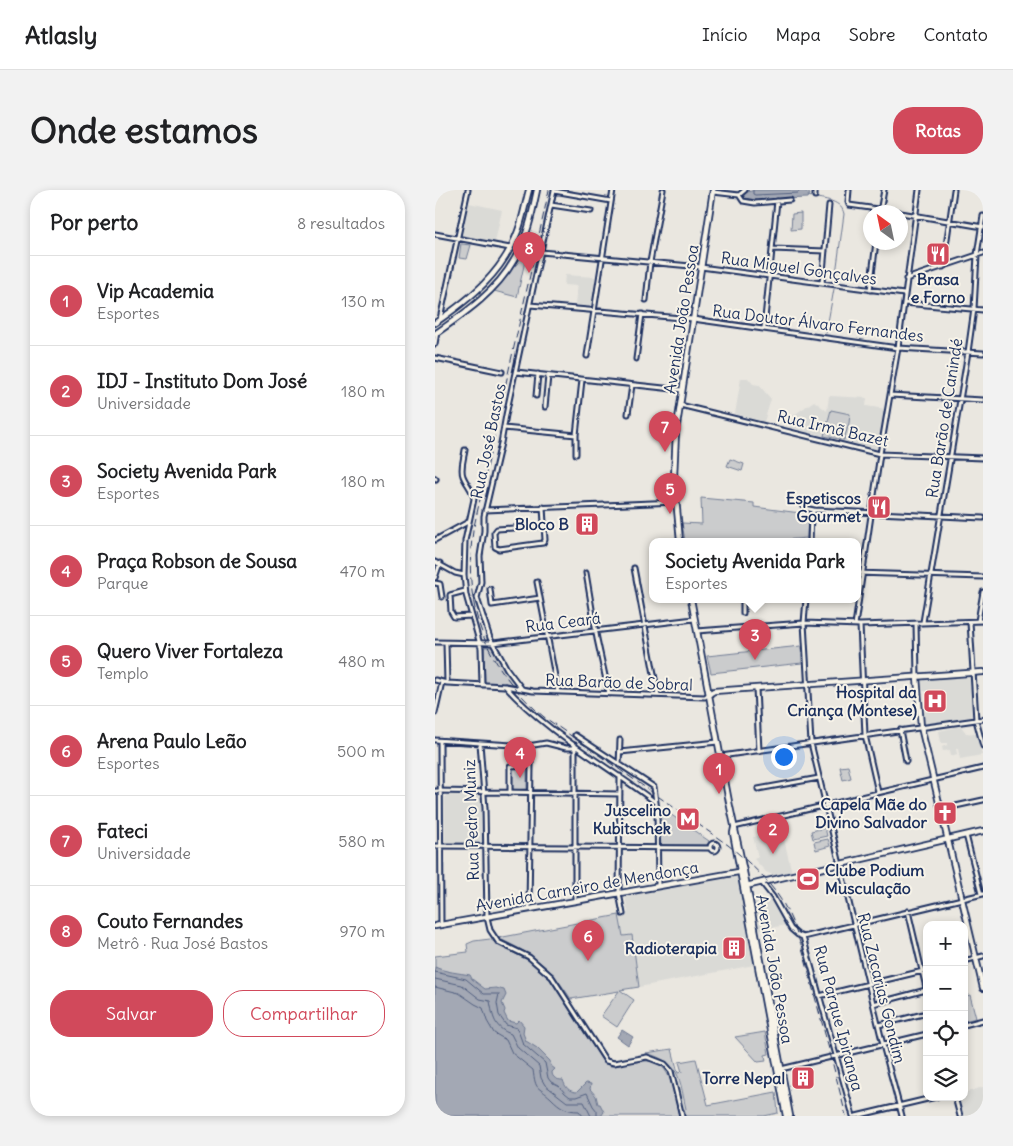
<!DOCTYPE html>
<html lang="pt">
<meta charset="utf-8">
<style>
body{margin:0;font-family:Delius,sans-serif;background:#f2f2f2;color:#202124}
.controls{position:absolute;right:15px;bottom:15px;display:grid;overflow:hidden;border-radius:10px;box-shadow:0 2px 8px #0003}
.controls button{width:45px;height:45px;display:grid;place-items:center;padding:0;border:0;border-bottom:1px solid #e0e0e0;background:#fff;color:#202124;font:25px sans-serif}
.compass{position:absolute;left:428px;top:15px;width:45px;height:45px;border-radius:50%;background:#fff;box-shadow:0 2px 8px #0003;rotate:327deg}
.you{position:absolute;left:348px;top:566px;width:18px;height:18px;margin:-12px;border:4px solid #fff;border-radius:50%;background:#1a73e8;box-shadow:0 0 0 8px #1a73e833}
.badge{display:grid;place-items:center;width:32px;height:32px;border-radius:50%;background:#d1495b;color:#fff;font-size:16px;font-weight:700}
.pin{position:absolute;translate:-50% -41px;filter:drop-shadow(0 1px 2px #0008)}
.pin::after{content:'';position:absolute;top:26px;width:18px;height:15px;background:inherit;clip-path:polygon(0 0,100% 0,50% 100%)}
.popup{position:absolute;left:214px;top:348px;width:212px;height:65px;box-sizing:border-box;display:grid;place-content:center;border-radius:10px;background:#fff;filter:drop-shadow(0 1px 4px #0005);font-size:16px;white-space:nowrap;color:#757577}
.popup b{font-size:19px;color:#202124}
.popup::after{content:'';position:absolute;left:50%;top:100%;margin-left:-10px;border:10px solid transparent;border-top-color:#fff}
.list{margin:0;padding:0;list-style:none}
h2{display:flex;justify-content:space-between;align-items:center;height:65px;margin:0;padding:0 20px;font-size:21px}
h2 small{font-size:16px;font-weight:400;color:#757577}
.list li{display:grid;grid-template-columns:32px 1fr auto;gap:15px;align-items:center;box-sizing:border-box;height:90px;padding:0 20px;border-top:1px solid #e0e0e0}
.list b{display:block;font-size:19px;white-space:nowrap}
.list p{margin:0;font-size:16px;white-space:nowrap;color:#757577}
.list em{font-size:16px;font-style:normal;color:#757577}
.actions{display:flex;gap:10px;padding:15px 20px}
.actions a{flex:1;padding:11px 0;border:1px solid #d1495b;border-radius:20px;text-align:center;font-size:18px;color:#d1495b}
.actions .main{background:#d1495b;color:#fff}
.icon{flex:none;width:28px;height:28px;fill:none;stroke:currentColor;stroke-width:2;stroke-linecap:round;stroke-linejoin:round}
.map{position:relative;flex:none;width:548px;height:926px;overflow:hidden;border-radius:20px}
header{display:flex;align-items:center;gap:30px;box-sizing:border-box;height:70px;padding:0 25px;background:#fff;border-bottom:1px solid #e0e0e0}
header strong{font-size:24px}
nav{display:flex;gap:28px;margin-inline-start:auto;font-size:18px}
.intro{display:flex;align-items:center;justify-content:space-between;box-sizing:border-box;height:120px;padding:0 30px}
h1{margin:0;font-size:35px}
.button{padding:12px 22px;border-radius:20px;background:#d1495b;color:#fff;font-size:18px;font-weight:700}
main{display:flex;gap:30px;padding:0 30px}
aside{flex:1;background:#fff;border-radius:20px;box-shadow:0 2px 8px #0003}
.map>svg:first-child{display:block}
.built{fill:#dadad6}
.green{fill:#cbcccd;stroke:#737e96}
.water{fill:#a3a8b4;stroke:#6d7892}
.lines{fill:none;stroke-linecap:round;stroke-linejoin:round}
.shore{stroke:#515f80;stroke-width:1}
.stream{stroke:#6d7892;stroke-width:1}
.street-casing{stroke:#1b2f5e;stroke-width:7}
.secondary-casing{stroke:#1b2f5e;stroke-width:8}
.primary-casing{stroke:#1b2f5e;stroke-width:8}
.street{stroke:#f7f3e8;stroke-width:3}
.secondary{stroke:#f7f3e8;stroke-width:4.5}
.primary{stroke:#f7f3e8;stroke-width:4.5}
.rail{stroke:#1b2f5e;stroke-width:1;stroke-dasharray:8 4;stroke-linecap:butt}
.labels{text-anchor:middle;stroke-width:4;stroke-linejoin:round;paint-order:stroke}
.street-label{font-size:16px;fill:#1b2f5e;stroke:#f7f3e8}
.poi-label{font-size:16px;font-weight:bold;fill:#1b2f5e;stroke:#f7f3e8;text-anchor:end}
</style>
<header>
<strong>Atlasly</strong>
<nav><a>Início</a><a>Mapa</a><a>Sobre</a><a>Contato</a></nav>
</header>
<div class="intro"><h1>Onde estamos</h1><a class="button">Rotas</a></div>
<main>
<aside>
<h2>Por perto<small>8 resultados</small></h2>
<ul class="list">
<li><span class="badge">1</span><div><b>Vip Academia</b><p>Esportes</p></div><em>130 m</em></li>
<li><span class="badge">2</span><div><b>IDJ - Instituto Dom José</b><p>Universidade</p></div><em>180 m</em></li>
<li><span class="badge">3</span><div><b>Society Avenida Park</b><p>Esportes</p></div><em>180 m</em></li>
<li><span class="badge">4</span><div><b>Praça Robson de Sousa</b><p>Parque</p></div><em>470 m</em></li>
<li><span class="badge">5</span><div><b>Quero Viver Fortaleza</b><p>Templo</p></div><em>480 m</em></li>
<li><span class="badge">6</span><div><b>Arena Paulo Leão</b><p>Esportes</p></div><em>500 m</em></li>
<li><span class="badge">7</span><div><b>Fateci</b><p>Universidade</p></div><em>580 m</em></li>
<li><span class="badge">8</span><div><b>Couto Fernandes</b><p>Metrô · Rua José Bastos</p></div><em>970 m</em></li>
</ul>
<div class="actions"><a class="main">Salvar</a><a>Compartilhar</a></div>
</aside>
<div class="map">
<svg width="548" height="926" viewBox="0 0 548 926">
<rect width="100%" height="100%" fill="#eae7e0"/>
<filter id="ink" filterUnits="userSpaceOnUse"><feTurbulence type="fractalNoise" baseFrequency=".02" numOctaves="2"/><feDisplacementMap in="SourceGraphic" scale="10" xChannelSelector="R" yChannelSelector="G"/><feConvolveMatrix kernelMatrix="1 2 1 2 8 2 1 2 1" color-interpolation-filters="sRGB"/></filter>
<g filter="url(#ink)">
<path class="built" d="M34,13l33,7 -7,32 -33,-7z
M130,85l30,2 -3,30 -17,-2 2,-19 -13,-1z
M306,188h7l5,6 6,1 12,14 -7,23 -29,-8z
M394,206l38,2 -1,8 19,3 -7,38 -3,2 -86,-22 2,-10 23,-16 13,10z
M535,487l2,40 -48,7 -1,-12 7,-1 -1,-20h-8l-1,-11z
M526,536l5,7 11,1 5,21 -22,4 -2,-10h-2l1,5 -6,2 -1,-6 -7,1 -1,-4 5,-2v-2h-6l-2,-12z
M12,605l32,1 2,2 1,43 -2,2h-33l-2,-2v-44z
M347,641l10,42 -16,3 -10,-4 -12,-13 4,-2 -5,-20z
M304,686l15,89 -115,22 -7,-52 -9,1 -4,-21 9,-2 -3,-17z
M337,708l15,27 -30,5 -4,-28z
M65,749l35,17 24,24 47,77 6,2 34,-6 12,3 10,6 10,11 8,36 -2,1 2,6h-7l-10,-39 -7,-10 -14,-6 -34,5h-4l-6,-3 -55,-85 -21,-18 -32,-16z
M548,897v29h-19l-6,-19h6v-4z"/>
<path class="green" d="M366,23v16l-10,1 1,-16z
M26,54l10,1 -4,14 -8,-1z
M87,60l9,1 -1,1h-3l-10,45 -23,-6 18,-23c6,-2 10,-12 10,-18z
M396,220l19,4 -1,9 -5,17 -20,-4z
M295,269l14,5 -2,7 -15,-5z
M266,308l53,5v4l54,7 -1,24 -35,3h-87l-3,-18 20,1z
M366,456l1,17 -91,10 -4,-17z
M49,457h10l22,38 -31,-2z
M92,576v23l-14,1 -2,-23z
M413,576l3,12 -8,2 -3,-13z
M222,615l52,36 -2,4h-46z
M390,638l2,8 -14,3 -2,-8z
M393,649l2,7 -14,4 -2,-8z
M184,725l4,21 9,-1 7,52 -19,3 14,10 -17,27 -16,-11 18,-25 -48,8c-22,-34 -37,-44 -73,-61z
M55,749l11,8 27,13 21,18 55,85 6,3h4c11,-2 21,-5 32,-5 27,-1 28,36 33,55h-244v-160l33,-4 -1,-8 7,-3z
M535,805l6,23 -12,3v-24z
M330,842l4,22 -4,1 1,6 -8,1 -23,-25z
M237,859l6,24 4,-1 -3,-10 17,-3 12,46 68,-13 2,21 -14,3h-78l-2,-6 2,-1c-7,-31 -5,-46 -40,-56z"/>
<path class="water" d="M320,0h49l6,4 -2,4 -55,2 -8,-1 -1,-4 3,-3z
M0,777c10,5 25,6 35,8l2,4 13,10 11,-1 8,2 2,5 -4,8 3,7 -1,3 4,8 8,2 3,-3 5,6 -1,7 3,8 11,7 13,13 1,5 4,3 -3,3c0,6 5,8 11,8 2,7 6,12 14,12l9,-9 5,1 -1,5 6,7 2,8h2l4,8 -3,4h-166z
M187,840l11,7 -5,8 -11,-8z"/>
<g class="lines">
<path class="shore" d="M318,0v4l2,1 43,-2 2,-3
M0,782l31,7 18,15h15l-2,9 2,12 7,10 11,3 6,16 22,19 3,15 3,4 8,4 6,7 5,4h6l11,-4 6,13 4,5v5
M0,789l27,6 18,14 10,2c3,16 4,27 21,33l7,14 21,18 2,12 4,7 22,17h17l7,14
M0,797l24,6 16,11 8,4 4,13 7,12 12,7 6,13 21,17c3,22 4,15 18,28 9,9 15,13 28,13l4,5"/>
<path class="stream" d="M373,6c12,4 33,2 36,18l-9,67
M391,143l8,-44"/>
<g class="street-casing">
<path id="street" d="M414,0l-1,12 1,3 50,7
M119,1l57,10
M278,2l26,3 4,6 12,2 35,-3
M304,5l6,-5
M380,6v-6
M116,15l40,6
M445,22l4,-22
M466,23l82,14
M0,44l75,14
M338,59l52,2
M106,62l160,15 203,27
M508,77l11,-77
M471,89l77,-26
M387,93l7,-78
M435,100l6,-48
M211,110l4,-38 13,-72
M469,113l79,7
M95,115l163,14 205,29 85,5
M5,129l28,-129
M329,138l13,-127
M0,154l2,-12
M152,166l26,-166
M0,168l67,14
M201,169l6,-45
M81,182l166,18
M455,205l93,5
M101,206l2,-22
M245,215l200,49 103,4
M110,217l3,-31
M193,224l4,-29
M69,238l72,7
M30,260c-1,8 -5,18 -2,26 3,8 10,14 11,23l-9,42 -1,34 2,20 15,53 1,37
M141,264v-19l6,-55
M0,288l1,1
M368,315l1,3 10,2
M108,317l2,33 -2,3 -44,6 -4,-2 -1,-14 3,-4 47,-3
M50,320l191,-8
M0,350l33,-18
M375,351l1,-26 3,-5 169,8
M0,372l20,11 9,2
M199,378l24,127
M151,383l11,66 12,55
M422,383l126,4
M0,388l5,-15
M102,392l21,110
M0,393l5,1 2,13
M55,399l2,16 48,-7
M30,401l-15,4 1,17 3,5 17,-1
M308,409v14
M371,409l-2,24 7,120 72,302 19,71
M543,431l5,-29
M488,432l45,-270 6,-43 3,-54 6,-39
M535,432l6,98 7,26
M481,433l1,54
M420,435l25,-171 18,-106 21,-158
M425,435l5,110 13,57
M262,441l107,-8 56,2 123,-4
M0,452l58,1 201,-24
M11,453l1,40
M0,490l12,3 58,3 28,5 172,6 4,-3
M70,496c42,47 100,78 150,116
M321,498l3,63
M87,499l-15,-20 -17,-31 -13,-40 4,-16 -1,-26 4,-25v-15l17,-73 5,-28 48,-225
M0,523l7,-31
M465,540l6,31
M140,545l79,52 3,23 1,76
M0,550l93,6 18,-3 20,5h8
M5,551l1,184
M45,553l5,65 2,109 3,13 8,12 31,15 23,20 54,84 8,2 33,-6 18,7 6,7 11,45
M185,562l98,-10
M286,566l262,-37
M184,575l1,-25
M185,586l-1,117 4,21
M323,599l61,-11
M0,601l185,3
M75,603v-27l21,-1
M516,617l32,-7
M299,637l249,-59
M531,645l15,59
M275 657a4 4 0 1 1 8 0a4 4 0 1 1-8 0Z
M0,656l275,2
M327,693l11,14 18,32 7,6 5,2
M140,710v-155
M94,719l2,-144 -1,-19
M473,721l19,81
M368,747l50,179
M368,747l180,-43
M529,771l19,-5
M384,806l108,-26
M438,814l53,-14
M444,835l48,-12
M529,835l19,-5
M346,879l146,-35
M520,907l5,19
M421,926l80,-19"/>
</g>
<g class="secondary-casing">
<path id="secondary" d="M482,487l4,50 62,261
M0,736l309,-55"/>
</g>
<g class="primary-casing">
<path id="primary" d="M0,133c35,-24 68,-50 83,-92 5,-13 7,-27 11,-41
M0,144c30,-21 61,-42 79,-74 13,-21 18,-46 23,-70
M245,351l-6,-64 2,-45 37,-242
M256,409l38,203 18,84 43,230
M274,504l5,-3 269,-19
M299,638l-1,5 53,283
M311,696l237,-55"/>
</g>
<use href="#street" class="street"/>
<use href="#secondary" class="secondary"/>
<use href="#primary" class="primary"/>
<path class="rail" d="M114,0l-76,341c-11,76 13,137 71,186l184,128c21,17 41,35 55,58 16,29 24,62 32,94 11,40 21,79 31,119"/>
</g>
</g>
<defs>
<g id="restaurant-square" transform="scale(1.25)"><rect x="-9" y="-9" width="18" height="18" rx="4" fill="#d1495b" stroke="#f7f3e8"/><path d="M-5-6h1v4h1v-4h1v4h1v-4h1v5L-1.5 .5V6h-2V.5L-5-1ZM5-6V6H3V1.5H1.5Q1.5-4 5-6Z" fill="#fff"/></g>
<g id="building-square" transform="scale(1.25)"><rect x="-9" y="-9" width="18" height="18" rx="4" fill="#d1495b" stroke="#f7f3e8"/><path d="M-4-6H4V6H1V3H-1V6H-4ZM-2.5-4.3h1.7v1.8h-1.7ZM.8-4.3h1.7v1.8H.8ZM-2.5-1h1.7V.8h-1.7ZM.8-1h1.7V.8H.8Z" fill="#fff"/></g>
<g id="hospital-square" transform="scale(1.25)"><rect x="-9" y="-9" width="18" height="18" rx="4" fill="#d1495b" stroke="#f7f3e8"/><path d="M-5-5h3v3.5h4V-5h3V5h-3V1.5h-4V5h-3Z" fill="#fff"/></g>
<g id="church-square" transform="scale(1.25)"><rect x="-9" y="-9" width="18" height="18" rx="4" fill="#d1495b" stroke="#f7f3e8"/><path d="M-1.2-6h2.4v3.5h3.3v2.4h-3.3V6h-2.4V-.1h-3.3v-2.4h3.3Z" fill="#fff"/></g>
<g id="metro-square" transform="scale(1.25)"><rect x="-9" y="-9" width="18" height="18" rx="4" fill="#d1495b" stroke="#f7f3e8"/><path d="M-5.5 5V-5H-3L0 0L3-5H5.5V5H3V-.5L0 4L-3-.5V5Z" fill="#fff"/></g>
<g id="stadium-square" transform="scale(1.25)"><rect x="-9" y="-9" width="18" height="18" rx="4" fill="#d1495b" stroke="#f7f3e8"/><path d="M0-5a6.5 5 0 1 0 0 10a6.5 5 0 1 0 0-10ZM-3.5-1.8h7v3.6h-7Z" fill="#fff"/></g>
</defs>
<g fill-rule="evenodd">
<use href="#restaurant-square" x="503" y="64"/>
<use href="#restaurant-square" x="444" y="317"/>
<use href="#building-square" x="152" y="334"/>
<use href="#hospital-square" x="500" y="511"/>
<use href="#church-square" x="510" y="623"/>
<use href="#metro-square" x="253" y="629"/>
<use href="#stadium-square" x="373" y="689"/>
<use href="#building-square" x="299" y="758"/>
<use href="#building-square" x="368" y="888"/>
</g>
<g class="labels">
<g class="street-label">
<text transform="translate(364 78) rotate(8)" y="6">Rua Miguel Gonçalves</text>
<text transform="translate(246 129) rotate(-81)" y="6">Avenida João Pessoa</text>
<text transform="translate(383 133) rotate(7)" y="6">Rua Doutor Álvaro Fernandes</text>
<text transform="translate(509 228) rotate(-81)" y="6">Rua Barão de Canindé</text>
<text transform="translate(398 238) rotate(13)" y="6">Rua Irmã Bazet</text>
<text transform="translate(53 251) rotate(-78)" y="6">Rua José Bastos</text>
<text transform="translate(128 432) rotate(-7)" y="6">Rua Ceará</text>
<text transform="translate(184 492) rotate(2)" y="6">Rua Barão de Sobral</text>
<text transform="translate(36 630) rotate(-92)" y="6">Rua Pedro Muniz</text>
<text transform="translate(152 696) rotate(-10)" y="6">Avenida Carneiro de Mendonça</text>
<text transform="translate(340 779) rotate(80)" y="6">Avenida João Pessoa</text>
<text transform="translate(447 798) rotate(76)" y="6">Rua Zacarias Gondim</text>
<text transform="translate(404 828) rotate(75)" y="6">Rua Parque Ipiranga</text>
</g>
<g class="poi-label">
<text x="503" y="95" text-anchor="middle">Brasa<tspan x="503" dy="18">e Forno</tspan></text>
<text x="426" y="314">Espetiscos<tspan x="426" dy="18">Gourmet</tspan></text>
<text x="134" y="340">Bloco B</text>
<text x="482" y="508">Hospital da<tspan x="482" dy="18">Criança (Montese)</tspan></text>
<text x="492" y="620">Capela Mãe do<tspan x="492" dy="18">Divino Salvador</tspan></text>
<text x="236" y="626">Juscelino<tspan x="236" dy="18">Kubitschek</tspan></text>
<text x="390" y="686" text-anchor="start">Clube Podium<tspan x="390" dy="18">Musculação</tspan></text>
<text x="282" y="764">Radioterapia</text>
<text x="350" y="894">Torre Nepal</text>
</g>
</g>
</svg>
<div class="controls">
<button>+</button>
<button>−</button>
<button><svg class="icon" aria-label="locate" viewBox="0 0 24 24"><circle cx="12" cy="12" r="6"/><path d="M12 2v4M12 18v4M2 12h4M18 12h4"/></svg></button>
<button><svg class="icon" aria-label="layers" viewBox="0 0 24 24"><path d="M12 4l9 5-9 5-9-5zM3 14l9 5 9-5"/></svg></button>
</div>
<svg class="compass" viewBox="-18 -18 36 36"><path d="M0-13l5 13h-10z" fill="#e53935"/><path d="M0 13l5-13h-10z" fill="#757577"/></svg>
<div class="you"></div>
<div class="pin badge" style="left:284px;top:604px">1</div>
<div class="pin badge" style="left:338px;top:664px">2</div>
<div class="pin badge" style="left:320px;top:470px">3</div>
<div class="popup"><b>Society Avenida Park</b>Esportes</div>
<div class="pin badge" style="left:85px;top:588px">4</div>
<div class="pin badge" style="left:235px;top:324px">5</div>
<div class="pin badge" style="left:153px;top:771px">6</div>
<div class="pin badge" style="left:230px;top:262px">7</div>
<div class="pin badge" style="left:94px;top:83px">8</div>
</div>
</main>
